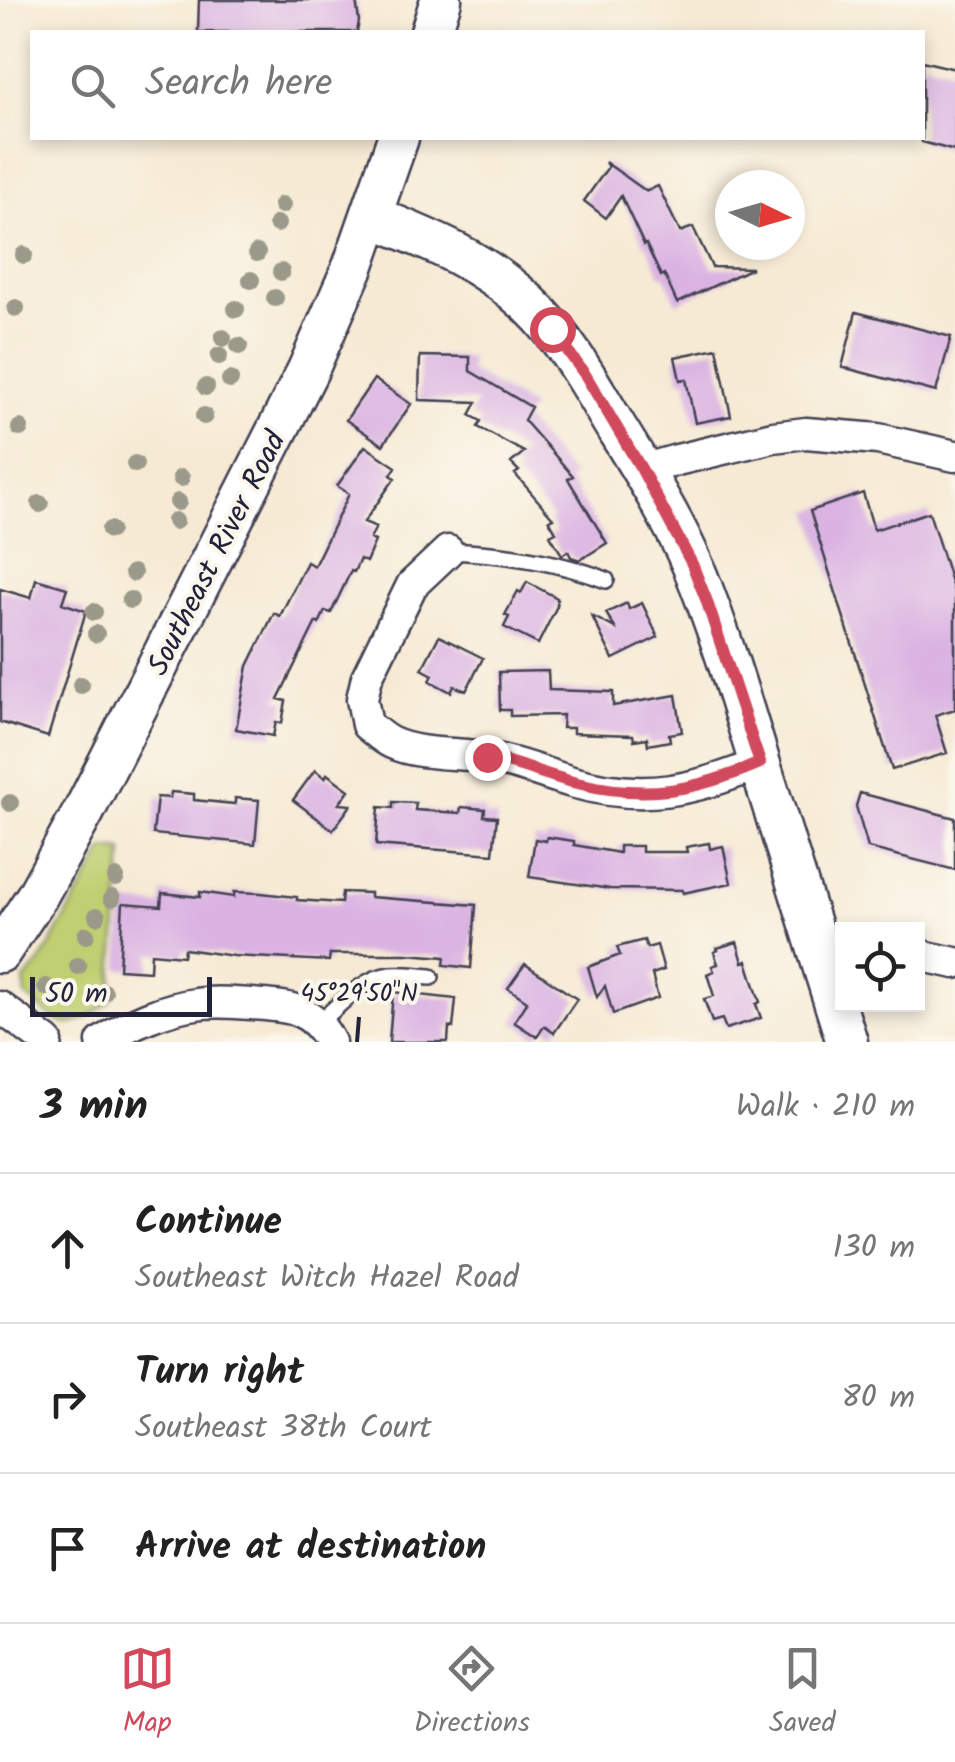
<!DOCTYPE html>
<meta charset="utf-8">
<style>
body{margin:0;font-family:Kalam,sans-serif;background:#f6f6f6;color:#222}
.controls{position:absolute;right:30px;bottom:30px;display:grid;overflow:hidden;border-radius:0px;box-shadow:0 5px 15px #0003}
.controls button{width:90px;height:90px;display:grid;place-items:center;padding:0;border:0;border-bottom:2px solid #e0e0e0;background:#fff;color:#222;font:50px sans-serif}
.compass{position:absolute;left:715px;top:170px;width:90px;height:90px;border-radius:50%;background:#fff;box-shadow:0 5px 15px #0003;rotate:95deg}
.scale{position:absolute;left:30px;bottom:25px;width:182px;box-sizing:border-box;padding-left:10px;border:5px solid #22223b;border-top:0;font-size:28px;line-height:35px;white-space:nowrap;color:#22223b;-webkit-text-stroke:8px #fbf7ec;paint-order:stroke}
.stop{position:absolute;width:30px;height:30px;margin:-22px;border:8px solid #d1495b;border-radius:50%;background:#fff}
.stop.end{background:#d1495b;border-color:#fff;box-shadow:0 2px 10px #0008}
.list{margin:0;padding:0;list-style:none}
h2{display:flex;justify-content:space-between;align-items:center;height:130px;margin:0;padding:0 40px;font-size:42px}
h2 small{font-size:32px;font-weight:400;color:#767676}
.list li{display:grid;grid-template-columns:65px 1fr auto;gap:30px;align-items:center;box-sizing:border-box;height:150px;padding:0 40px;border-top:2px solid #e0e0e0}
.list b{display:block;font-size:38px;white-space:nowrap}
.list p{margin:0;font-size:32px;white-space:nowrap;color:#767676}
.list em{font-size:32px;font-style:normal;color:#767676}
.icon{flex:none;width:55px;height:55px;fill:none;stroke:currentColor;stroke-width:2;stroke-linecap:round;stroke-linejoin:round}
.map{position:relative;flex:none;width:955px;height:1042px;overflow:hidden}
.search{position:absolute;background:#fff;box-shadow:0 5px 15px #0003;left:30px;right:30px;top:30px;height:110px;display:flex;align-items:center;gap:25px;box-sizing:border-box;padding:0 35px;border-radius:0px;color:#767676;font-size:38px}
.sheet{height:580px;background:#fff}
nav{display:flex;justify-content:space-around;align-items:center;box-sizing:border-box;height:140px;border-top:2px solid #e0e0e0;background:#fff;font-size:28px;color:#767676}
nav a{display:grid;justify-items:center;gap:5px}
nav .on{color:#d1495b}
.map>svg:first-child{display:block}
.green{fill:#bfcf71;stroke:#707856;stroke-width:2.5}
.building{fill:#dab3e2}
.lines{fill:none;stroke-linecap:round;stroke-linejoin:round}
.lane-casing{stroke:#424052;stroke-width:20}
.street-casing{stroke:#424052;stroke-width:35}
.secondary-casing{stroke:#424052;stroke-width:45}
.lane{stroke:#fff;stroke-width:15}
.street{stroke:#fff;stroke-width:30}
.secondary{stroke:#fff;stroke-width:40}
.tree{fill:#9b9989}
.route{stroke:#d1495b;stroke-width:12}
.ticks{fill:none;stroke:#22223b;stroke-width:4}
.labels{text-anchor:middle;stroke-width:8;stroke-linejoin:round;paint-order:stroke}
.street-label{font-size:30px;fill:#22223b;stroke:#fbf7ec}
.ticks-label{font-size:25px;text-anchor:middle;fill:#22223b;stroke:#fbf7ec;stroke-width:8;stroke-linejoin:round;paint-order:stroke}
</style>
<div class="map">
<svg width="955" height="1042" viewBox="0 0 955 1042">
<rect width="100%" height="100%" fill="#fbf7ec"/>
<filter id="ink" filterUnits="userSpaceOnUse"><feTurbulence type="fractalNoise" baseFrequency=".01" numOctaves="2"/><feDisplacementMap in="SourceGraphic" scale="20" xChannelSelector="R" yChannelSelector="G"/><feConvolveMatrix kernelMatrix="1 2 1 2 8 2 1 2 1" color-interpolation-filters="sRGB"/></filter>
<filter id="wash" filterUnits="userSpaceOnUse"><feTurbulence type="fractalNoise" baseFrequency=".0048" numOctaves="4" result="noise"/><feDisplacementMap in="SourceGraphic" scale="40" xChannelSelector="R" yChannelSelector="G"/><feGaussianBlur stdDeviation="2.25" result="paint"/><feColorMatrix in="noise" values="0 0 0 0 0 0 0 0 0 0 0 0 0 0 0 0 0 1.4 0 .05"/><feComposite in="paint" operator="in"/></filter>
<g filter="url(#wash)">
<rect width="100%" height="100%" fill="#f6ead4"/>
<path class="green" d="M105,849l18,2 -12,150c-47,33 -42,30 -85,-5l-2,-16 15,-16z"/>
<g id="blocks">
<path class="building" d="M199,0h157l3,21 -2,11h-159z
M922,61l33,8v82l-33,-9z
M605,162l41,29 12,-5 22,46 13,-5 19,40 40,1 -75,35 -13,-29 -3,2 -15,-32 -2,1 -23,-49 -15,22 -22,-17 24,-34z
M856,312l95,25 -15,55 -94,-25z
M717,348l14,68 -36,7 -9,-44 -6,1 -5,-23z
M420,356l50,1v14l61,36 -7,13 49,56 -5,3 39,64 -27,17 -9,-3 -3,-6 -6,4 -12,-20 6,-3 -7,-12 4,-2 -38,-44 4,-3 -8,-8 13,-11 -46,-25 3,-6 -11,-6 7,-13 -58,-2z
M374,379l37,25 -28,41 -37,-25z
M365,446l31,21 -5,8 4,3 -31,44 12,5 -6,12 5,2 -9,21 -6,-3 -6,13 -3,-1 -20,42 -6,-2 -6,13 -3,-2 -38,77 8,2 -4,22 -6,-1 -3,14 -37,-7 12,-63 26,-53 6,3 27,-54 7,4 35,-72 -12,-8z
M863,493l11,37 55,-18 26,83v114l-20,6 12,38 -55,17 -82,-259z
M36,579l31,9 -5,15 24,8 -38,126 -48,-15v-133l31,9z
M527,582l30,16v8l-19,38 -34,-17 5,-10 -4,-2 13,-24 3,2z
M627,603l2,6 13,-6 16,34 -45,22 -21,-43 23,12 -9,-15z
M439,636l44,22 -17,33 -12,-5 -3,6 -21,-11 3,-6 -11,-6z
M548,671l1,19 64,2v14l63,-11 6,37 -13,2 1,7 -22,4 -1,-7 -13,2 -1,-5 -60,-2v-5h-11l1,-13 -53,1v-6h-10l-1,-38z
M315,770l10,8 2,-4 22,16 -10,14 12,1 -18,25 -40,-30z
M171,792l23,2v6l41,4v-6l24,2 -4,44 -102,-10 4,-37 13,1z
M860,793l95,25v52l-87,-22 -12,-42z
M393,802l23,1 -1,7 45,3 1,-6 24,2 -1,7 13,1 -4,37 -117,-9 3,-38 14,1z
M547,837l27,4v4l45,8v-7h23v6h45l-1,-5 23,-4 1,6 13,-3 8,37 -48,10 -1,-3 -72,-1 -81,-12 6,-38 11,2z
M200,892l34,5v-5l27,1 36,4v3l44,3 1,-11 28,1v4l106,8 -5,63 -27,-3 1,-8 -39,-3h-76l-1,7 -95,-5 -50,-7 -1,7 -32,-3 -1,18 -31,-2 4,-66 38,3 1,-13 38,4z
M644,940l3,8 10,-3 7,25 -12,4 6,24 -45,16 -8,-28 -8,11 -9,-30 32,-12 -3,-8z
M737,942l6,20 4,-1 13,41 -4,2 5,14 -35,11 -4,-10 -10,3 -8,-23 10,-3 -7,-22 7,-3 -2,-5 6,-2 -4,-12 4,-2 -1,-2z
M525,964l52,35 -23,34 -10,-7 -7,11 -23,-15 13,-21 -19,-13z
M393,992l63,7 -3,29 -4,-1 -1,15h-59z"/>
</g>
</g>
<g filter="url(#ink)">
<use href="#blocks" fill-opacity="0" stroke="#424052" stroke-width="2.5"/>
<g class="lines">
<g class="lane-casing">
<path id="lane" d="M448,551c52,2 109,10 158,29
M319,1023c19,-17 45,-46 72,-48 13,-1 27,1 40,2"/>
</g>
<g class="street-casing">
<path id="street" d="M642,470l35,-10 96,-23 33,-4 72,6 77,17
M448,551l-36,34 -45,92 -5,22 5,26c8,6 16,14 25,18 28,13 68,9 99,15 28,5 54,16 81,24 70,20 123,9 188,-19
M918,955l37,8
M0,1007l47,35
M102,1042c26,-18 62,-34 94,-38 18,-3 37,-1 55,0 36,3 61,2 79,38"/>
</g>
<g class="secondary-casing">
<path id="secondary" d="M431,32l10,-32
M371,216c57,23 112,45 158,88 34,32 59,76 83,117 29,47 59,94 81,145 28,68 49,139 70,208 28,90 56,179 84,268
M0,952l37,-56 47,-85 224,-441 45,-103 45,-129"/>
</g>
<use href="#lane" class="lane"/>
<use href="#street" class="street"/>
<use href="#secondary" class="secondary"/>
</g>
<g class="tree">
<circle cx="282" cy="205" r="9"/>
<circle cx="277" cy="224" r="9"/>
<circle cx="257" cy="253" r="9"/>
<circle cx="24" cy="255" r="9"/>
<circle cx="281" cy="272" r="9"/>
<circle cx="251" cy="280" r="9"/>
<circle cx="275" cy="298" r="9"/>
<circle cx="16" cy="308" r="9"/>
<circle cx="236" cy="309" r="9"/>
<circle cx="223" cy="338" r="9"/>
<circle cx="239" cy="346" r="9"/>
<circle cx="219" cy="356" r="9"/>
<circle cx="230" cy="380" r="9"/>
<circle cx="206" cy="387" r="9"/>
<circle cx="204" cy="416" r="9"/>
<circle cx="20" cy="428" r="9"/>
<circle cx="135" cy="464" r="9"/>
<circle cx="181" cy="478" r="9"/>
<circle cx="178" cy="502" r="9"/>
<circle cx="40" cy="504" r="9"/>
<circle cx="175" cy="521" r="9"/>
<circle cx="110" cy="530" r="9"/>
<circle cx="133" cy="573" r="9"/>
<circle cx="130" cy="600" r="9"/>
<circle cx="94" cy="612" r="9"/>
<circle cx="96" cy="634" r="9"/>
<circle cx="81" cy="685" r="9"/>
<circle cx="10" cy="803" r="9"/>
<circle cx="116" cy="878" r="9"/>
<circle cx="112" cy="898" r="9"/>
<circle cx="97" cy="916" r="9"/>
<circle cx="86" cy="935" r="9"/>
<circle cx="78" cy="966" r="9"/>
<circle cx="46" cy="987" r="9"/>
<circle cx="104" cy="992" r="9"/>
</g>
</g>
<g class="lines" filter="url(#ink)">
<path class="route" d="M487,757c31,6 60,19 90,26 70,17 118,8 183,-20l-54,-164 -14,-35 -50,-94 -56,-94 -34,-47"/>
</g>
<path class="ticks" d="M357,1042l2,-25"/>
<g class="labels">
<g class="street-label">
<text transform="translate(216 553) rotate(-63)" y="10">Southeast River Road</text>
</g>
</g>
<g class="ticks-label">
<text x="359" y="1001">45°29'50"N</text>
</g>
</svg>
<div class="controls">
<button><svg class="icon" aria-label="locate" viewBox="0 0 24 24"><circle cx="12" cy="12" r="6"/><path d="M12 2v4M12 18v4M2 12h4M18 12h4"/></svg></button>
</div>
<svg class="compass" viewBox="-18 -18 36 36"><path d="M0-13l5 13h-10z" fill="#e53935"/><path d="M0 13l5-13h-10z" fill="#767676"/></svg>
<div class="scale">50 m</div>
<div class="stop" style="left:552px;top:329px"></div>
<div class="stop end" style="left:487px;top:757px"></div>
<div class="search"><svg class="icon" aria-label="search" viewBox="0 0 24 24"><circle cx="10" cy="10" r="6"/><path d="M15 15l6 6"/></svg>Search here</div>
</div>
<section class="sheet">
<h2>3 min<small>Walk · 210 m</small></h2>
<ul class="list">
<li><svg class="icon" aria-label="ahead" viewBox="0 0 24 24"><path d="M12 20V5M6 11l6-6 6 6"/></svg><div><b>Continue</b><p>Southeast Witch Hazel Road</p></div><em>130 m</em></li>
<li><svg class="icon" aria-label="right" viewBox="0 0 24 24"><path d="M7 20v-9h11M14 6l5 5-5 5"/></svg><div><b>Turn right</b><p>Southeast 38th Court</p></div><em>80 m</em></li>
<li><svg class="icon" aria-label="arrive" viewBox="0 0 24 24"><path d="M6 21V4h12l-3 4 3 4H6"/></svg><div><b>Arrive at destination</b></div></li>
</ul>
</section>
<nav>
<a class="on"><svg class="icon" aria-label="map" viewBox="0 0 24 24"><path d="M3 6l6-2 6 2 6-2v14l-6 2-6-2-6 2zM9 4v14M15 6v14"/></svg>Map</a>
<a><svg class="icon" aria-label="directions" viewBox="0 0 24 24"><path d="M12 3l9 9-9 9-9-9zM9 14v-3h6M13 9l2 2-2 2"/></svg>Directions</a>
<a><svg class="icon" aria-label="saved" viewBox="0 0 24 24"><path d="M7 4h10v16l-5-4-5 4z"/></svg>Saved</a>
</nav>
